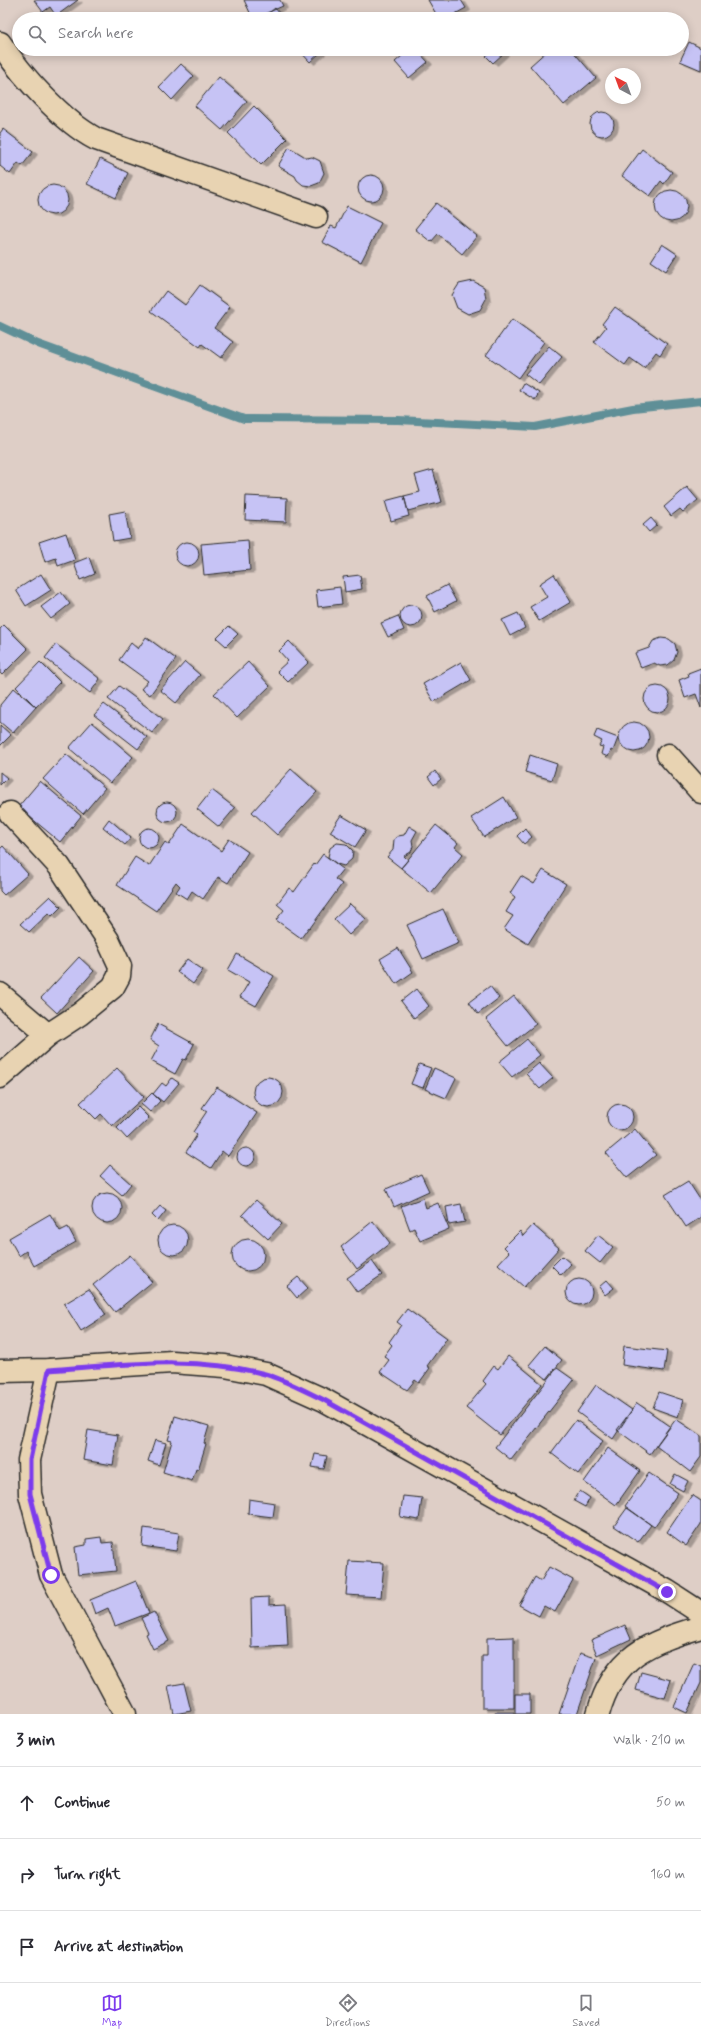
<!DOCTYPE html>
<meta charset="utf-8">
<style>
body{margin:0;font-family:Mynerve,sans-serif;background:#f7f7f7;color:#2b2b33}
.compass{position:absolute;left:605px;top:68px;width:36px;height:36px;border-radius:50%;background:#fff;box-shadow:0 2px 10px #0003;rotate:319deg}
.stop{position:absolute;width:12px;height:12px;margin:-9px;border:3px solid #7c3aed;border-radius:50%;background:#fff}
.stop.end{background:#7c3aed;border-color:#fff;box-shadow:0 1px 4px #0008}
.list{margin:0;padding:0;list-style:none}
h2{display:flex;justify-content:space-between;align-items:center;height:52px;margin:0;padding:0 16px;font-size:17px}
h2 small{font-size:13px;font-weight:400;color:#7c7c81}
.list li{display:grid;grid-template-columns:26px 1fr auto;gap:12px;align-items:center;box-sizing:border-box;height:72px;padding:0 16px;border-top:1px solid #e1e1e2}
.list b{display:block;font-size:15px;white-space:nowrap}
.list em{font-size:13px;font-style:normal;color:#7c7c81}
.icon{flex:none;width:22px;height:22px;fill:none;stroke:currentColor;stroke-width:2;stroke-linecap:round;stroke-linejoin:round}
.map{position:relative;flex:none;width:701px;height:1714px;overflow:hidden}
.search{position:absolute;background:#fff;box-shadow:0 2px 10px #0003;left:12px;right:12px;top:12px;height:44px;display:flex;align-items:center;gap:10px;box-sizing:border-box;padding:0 14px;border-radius:22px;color:#7c7c81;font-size:15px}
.sheet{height:268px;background:#fff}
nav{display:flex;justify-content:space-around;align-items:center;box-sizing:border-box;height:56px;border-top:1px solid #e1e1e2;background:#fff;font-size:11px;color:#7c7c81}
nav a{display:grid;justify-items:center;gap:2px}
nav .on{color:#7c3aed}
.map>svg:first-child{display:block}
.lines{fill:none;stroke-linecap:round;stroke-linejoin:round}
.stream{stroke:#5f8f97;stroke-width:8}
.building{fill:#c6c3f5;stroke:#2b2b2b;filter:url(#shadow)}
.minor-casing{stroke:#2b2b2b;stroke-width:25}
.tertiary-casing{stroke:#2b2b2b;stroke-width:25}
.minor{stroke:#e8d3b2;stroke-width:22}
.tertiary{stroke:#e8d3b2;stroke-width:22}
.route{stroke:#7c3aed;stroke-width:5}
</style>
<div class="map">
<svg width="701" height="1714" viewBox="0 0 701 1714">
<defs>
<filter id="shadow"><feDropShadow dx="4.5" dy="2.5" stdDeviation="0" flood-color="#0004"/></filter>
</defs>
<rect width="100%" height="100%" fill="#decec6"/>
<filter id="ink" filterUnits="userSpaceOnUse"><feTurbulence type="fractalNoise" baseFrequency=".025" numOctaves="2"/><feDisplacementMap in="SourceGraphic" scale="8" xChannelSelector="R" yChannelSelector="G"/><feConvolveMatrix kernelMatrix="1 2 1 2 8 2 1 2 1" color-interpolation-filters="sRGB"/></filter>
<g filter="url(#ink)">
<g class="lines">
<path class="stream" d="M0,326l38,18 206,75 154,1 137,7 98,-19 68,-7"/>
</g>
<path class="building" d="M34,0h44l-22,16 -6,-9 -7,5z
M244,0h36l3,6 -30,13z
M428,0h33l5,8 -20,11h-7z
M275,8l9,11h-18l-2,-2z
M689,42l12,6v22l-21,-9z
M298,49h20l3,3 -11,10z
M410,49h6l12,13 -19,16 -14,-16z
M494,49h7l3,4 -11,10 -7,-7z
M549,49h22l25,29 -32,27 -34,-39z
M181,64l13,12 -22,24 -13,-13z
M219,77l28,24 -25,29 -27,-24z
M254,106l33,33 -26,26 -33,-32z
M590 124a12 12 0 1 1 24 0a12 12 0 1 1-24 0Z
M3,129l30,23 -11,14 -4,-3 -8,11 -10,-8v-33z
M289,147l18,11 5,-1 8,4 4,12 -5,10 -8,3 -8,-1 -6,-5 -2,-4 -17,-10z
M642,149l30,23 -8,12 -3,-3 -11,15 -28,-20z
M100,159l28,14 -12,25 -29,-14z
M358 188a13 13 0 1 1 26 0a13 13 0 1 1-26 0Z
M38 200a15 15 0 1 1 30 0a15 15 0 1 1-30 0Z
M655 206a16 16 0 1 1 32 0a16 16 0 1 1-32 0Z
M436,203l41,33 -15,18 -24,-20 -7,8 -16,-13z
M347,206l34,17 -20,39 -39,-20 9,-16 5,2z
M662,244l15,10 -11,17 -15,-10z
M473,281l11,6 2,12 -6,11 -12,4 -11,-6 -5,-13 7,-11z
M200,285l30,22 -16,21 19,14 -12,16 -19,-14 -2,3 -49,-36 15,-20 19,14z
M615,307l52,37 -7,11 -4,-3 -12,16 -14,-10 -5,7 -31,-23 12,-15 -4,-3z
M512,319l32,23 -26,36 -32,-23z
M549,346l13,11 -23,28 -14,-11z
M523,383l16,10 -4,7 -16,-10z
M433,470l9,32 -34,9 -4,-15 16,-4 -5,-17z
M687,487l11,13 -15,12 -3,-3 -9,7 -7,-9z
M246,496l41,2 -1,24 -41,-2z
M404,496l5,20 -18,5 -6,-20z
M125,511l5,27 -17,3 -4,-27z
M651,518l6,7 -8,7 -6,-7z
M66,533l9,27 -17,6 -2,-8 -11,4 -6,-20z
M248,540l2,30 -46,5 -3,-31z
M175 554a12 12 0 1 1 24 0a12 12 0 1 1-24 0Z
M89,557l6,17 -15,6 -6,-17z
M41,574l10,16 -25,16 -10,-16z
M554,574l17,28 -32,19 -9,-14 17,-10 -8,-13z
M360,575l2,14 -17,3 -2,-15z
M447,585l9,16 -21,11 -8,-16z
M340,587l2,17 -24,3 -2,-17z
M61,592l9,12 -19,15 -10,-12z
M400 616a11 11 0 1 1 22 0a11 11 0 1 1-22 0Z
M518,613l7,15 -15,8 -8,-16z
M398,616l6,14 -16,7 -7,-14z
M4,625l24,24 -26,26 -2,-2v-44z
M229,626l9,8 -12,12 -9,-8z
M146,637l30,22 -26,36 -9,-6 7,-8 -29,-21 12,-17 7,6z
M661,638l8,1 6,5 2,8 -3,8 -6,5 -8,1 -6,-3 -13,5 -6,-15 14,-5 4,-7z
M289,641l20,21 -21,20 -11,-11 11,-10 -9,-10z
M56,644l44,35 -10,14 -45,-35z
M40,662l20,20 -24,25 -20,-20z
M185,662l15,13 -24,28 -16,-13z
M248,662l22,24 -33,32 -23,-24z
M461,662l10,18 -37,22 -11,-18z
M701,668v40l-5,-14 -11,4 -6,-18 10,-4 -1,-3z
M644 699a13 13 0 1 1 26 0a13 13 0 1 1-26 0Z
M119,686l44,33 -11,14 -44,-34z
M14,688l22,19 -23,26 -13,-11v-17z
M104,704l43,33 -9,12 -44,-34z
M619 737a15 15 0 1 1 30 0a15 15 0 1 1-30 0Z
M92,722l41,35 -23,26 -41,-35z
M0,725l11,10 -11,11z
M597,730l21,8 -5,13 -2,-1 -3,7 -7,-3 2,-7 -4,-1 3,-5 -8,-4z
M66,754l39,34 -22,26 -40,-35z
M530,755l27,9 -5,16 -27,-8z
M291,769l26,23 -40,43 -25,-23z
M435,771l6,8 -7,6 -6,-8z
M0,772l7,6 -7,7z
M40,781l41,35 -21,26 -42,-35z
M212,790l23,18 -16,19 -22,-18z
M504,797l12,20 -32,20 -13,-19z
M157 812a10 10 0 1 1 20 0a10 10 0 1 1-20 0Z
M341,815l25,15 -11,17 -25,-15z
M109,819l22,19 -6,7 -22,-18z
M183,824l38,27 8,-12 19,13 -20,31 -10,-6 -15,22 -11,-8 -5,8 -11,-7 4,-6 -4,-4 -20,29 -39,-26 18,-28 14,9 16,-24 4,3z
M436,825l22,18 -3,4 8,7 -32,39 -30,-25z
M409,826l8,5 -5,9 1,6 -2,6 -7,4 4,4 -7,8 -14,-11 6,-7 1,-11 4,-3 6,-1z
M525,828l7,9 -8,7 -7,-8z
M139 838a10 10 0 1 1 20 0a10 10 0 1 1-20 0Z
M337,843l9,1 7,7 -1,8 -8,7 -7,-2 -9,-7 2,-9z
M3,846l25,28 -24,21 -4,-4v-42z
M323,854l20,15 -8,10 7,5 -32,44 -1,-1 -8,11 -25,-18 8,-10 -7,-6 12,-16 5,4 20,-28 1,1z
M543,870l23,14 -38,60 -24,-15 9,-13 -7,-4 9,-15 -5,-4 11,-17 13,8z
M50,896l11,11 -9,9 -3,-3 -20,19 -9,-8z
M350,904l16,15 -17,16 -15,-16z
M443,909l16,34 -36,16 -16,-34z
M398,948l15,24 -17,12 -16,-25z
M237,954l37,22 -18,30 -16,-9 9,-15 -21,-12z
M79,957l15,14 -37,42 -16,-15z
M187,959l16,11 -10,14 -16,-12z
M490,986l9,12 -21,16 -9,-12z
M416,989l13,17 -15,12 -13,-17z
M514,996l22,28 -28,22 -22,-27z
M158,1024l36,20 -8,16 -3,-1 -8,15 -24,-13 8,-15 -9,-6z
M527,1039l13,16 -28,22 -13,-15z
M539,1063l14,15 -13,11 -14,-15z
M419,1064l12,4 -8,20 -12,-4z
M117,1068l27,29 -32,29 -11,-12 -5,5 -16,-16z
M434,1068l22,10 -10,20 -21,-9z
M253 1092a15 15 0 1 1 30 0a15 15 0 1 1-30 0Z
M172,1078l7,5 -16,19 -10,-8 9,-11 4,3z
M217,1087l40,26 -29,43 -6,-5 -11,17 -25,-16 11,-17 -4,-3 14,-21 -5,-3z
M152,1093l8,8 -10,11 -9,-8z
M607 1117a13 13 0 1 1 26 0a13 13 0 1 1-26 0Z
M138,1107l11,11 -22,21 -10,-11z
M635,1129l21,26 -29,23 -21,-25z
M237 1157a9 9 0 1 1 18 0a9 9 0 1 1-18 0Z
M110,1165l21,19 -9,11 -22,-19z
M421,1174l8,17 -35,16 -8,-18z
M688,1181l13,20v16l-15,10 -21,-32z
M92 1208a15 15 0 1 1 30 0a15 15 0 1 1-30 0Z
M423,1198l3,10 12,-5 11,26 -29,12 -6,-13 -4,2 -9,-24z
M256,1200l26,24 -14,15 -26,-24z
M461,1204l4,18 -16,3 -3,-18z
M160,1206l6,5 -8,10 -6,-6z
M50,1214l10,17 8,-4 8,15 -42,24 -8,-15 -7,5 -10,-18z
M373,1221l17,22 -33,26 -16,-22z
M158 1240a15 15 0 1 1 30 0a15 15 0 1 1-30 0Z
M533,1225l26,23 -35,39 -26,-23 11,-12 -5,-5 16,-16 3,5z
M598,1235l15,12 -13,16 -15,-12z
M232 1255a16 16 0 1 1 32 0a16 16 0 1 1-32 0Z
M130,1255l22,27 -37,30 -22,-27z
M562,1256l9,8 -10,11 -9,-9z
M372,1261l10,14 -25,17 -10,-14z
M298,1277l10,11 -11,10 -10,-12z
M566 1292a13 13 0 1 1 26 0a13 13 0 1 1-26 0Z
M607,1280l7,8 -9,7 -6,-8z
M89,1289l17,26 -25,16 -17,-27z
M407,1309l40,29 -20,28 3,2 -11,15 -4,-3 -8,10 -27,-18 9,-12 -5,-4 8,-11 -3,-3 12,-17 -4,-3z
M545,1346l17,14 -15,19 -18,-14z
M624,1346l43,5 -3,20 -42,-6z
M508,1356l34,28 -42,51 -34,-27 20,-24 -3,-3 11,-15 4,3z
M557,1368l17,12 -63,80 -16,-13z
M596,1385l36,25 -19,29 -36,-27z
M659,1392l24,8 -5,17 -25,-9z
M637,1403l33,23 -20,28 -33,-24z
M175,1416l34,10 -5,17 2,1 -8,26 -2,-1 -4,12 -29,-9 9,-31 -4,-1z
M676,1419l25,17v21l-11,15 -34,-26z
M576,1420l27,21 -25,33 -27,-21z
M88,1430l30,5 -5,30 -30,-5z
M155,1440l11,3 -7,22 -11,-4z
M608,1448l32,23 -24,34 -32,-23z
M315,1454l12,2 -3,13 -12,-2z
M649,1473l29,20 -24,34 -29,-21z
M675,1474l13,7 -5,10 -13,-7z
M580,1491l10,7 -5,9 -11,-6z
M692,1495l9,6v23l-15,22 -19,-14z
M403,1496l19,2 -3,22 -19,-3z
M249,1499l26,4 -2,14 -25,-3z
M627,1508l24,17 -13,17 -24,-16z
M144,1528l35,5 -3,18 -34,-5z
M101,1537l1,6 11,-1 3,29 -38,4 -3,-28 11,-2v-6z
M349,1561l35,2 -3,34 -35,-2z
M549,1567l24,13 -18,32 -11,-6 -5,10 -20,-11 16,-28 6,4z
M136,1581l13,32 -34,13 -7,-18 -13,6 -5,-14z
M269,1597v8l17,-1 2,42 -36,2 -1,-50z
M154,1612l15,29 -16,8 -7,-15 2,-1 -7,-15z
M625,1625l6,14 -34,16 -6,-15z
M514,1637v71h-32v-52h5v-18z
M580,1653l16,5 -19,56h-18z
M694,1663l7,3v17l-14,30 -13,-6z
M641,1672l30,8 -6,18 -29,-8z
M184,1683l7,28 -17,3 -6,-28z
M515,1694h15v20h-15z
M495,1712h19v2h-19z"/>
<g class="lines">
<g class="minor-casing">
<path id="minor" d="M0,43c21,32 62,78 96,96l220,78
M668,755l33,37
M0,994l48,41
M0,1077l48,-42 32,-21 33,-27 6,-11 1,-10 -12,-26 -49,-74 -49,-53
M49,1370l-20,90 1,34 21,81 74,139
M598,1714c16,-58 49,-71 103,-87"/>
</g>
<g class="tertiary-casing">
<path id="tertiary" d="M0,1371l49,-1 123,-8 53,4 41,8 58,26 343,191 34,22"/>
</g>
<use href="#minor" class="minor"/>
<use href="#tertiary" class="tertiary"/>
</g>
</g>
<g class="lines" filter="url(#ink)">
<path class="route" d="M51,1575l-21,-81v-34l19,-90c72,-5 145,-15 216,4 20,6 40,17 59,26l343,192"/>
</g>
</svg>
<svg class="compass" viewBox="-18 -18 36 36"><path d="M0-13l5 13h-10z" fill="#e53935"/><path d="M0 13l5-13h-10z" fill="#7c7c81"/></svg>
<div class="stop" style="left:51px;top:1575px"></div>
<div class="stop end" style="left:667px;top:1592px"></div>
<div class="search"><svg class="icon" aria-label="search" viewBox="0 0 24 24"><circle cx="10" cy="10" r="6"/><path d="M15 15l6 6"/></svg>Search here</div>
</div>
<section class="sheet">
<h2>3 min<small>Walk · 210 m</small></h2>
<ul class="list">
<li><svg class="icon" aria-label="ahead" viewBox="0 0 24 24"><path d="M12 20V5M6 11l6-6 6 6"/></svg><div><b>Continue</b></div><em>50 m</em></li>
<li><svg class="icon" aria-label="right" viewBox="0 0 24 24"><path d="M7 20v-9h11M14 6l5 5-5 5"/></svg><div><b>Turn right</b></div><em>160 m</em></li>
<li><svg class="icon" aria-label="arrive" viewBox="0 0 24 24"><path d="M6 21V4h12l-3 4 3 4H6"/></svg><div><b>Arrive at destination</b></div></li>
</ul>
</section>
<nav>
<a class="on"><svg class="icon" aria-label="map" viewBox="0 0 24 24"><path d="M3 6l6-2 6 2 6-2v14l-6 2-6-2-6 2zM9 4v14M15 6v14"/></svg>Map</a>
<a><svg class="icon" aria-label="directions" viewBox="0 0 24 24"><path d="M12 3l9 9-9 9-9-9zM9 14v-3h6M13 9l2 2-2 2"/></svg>Directions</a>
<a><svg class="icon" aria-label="saved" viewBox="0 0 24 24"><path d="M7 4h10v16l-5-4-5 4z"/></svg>Saved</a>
</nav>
